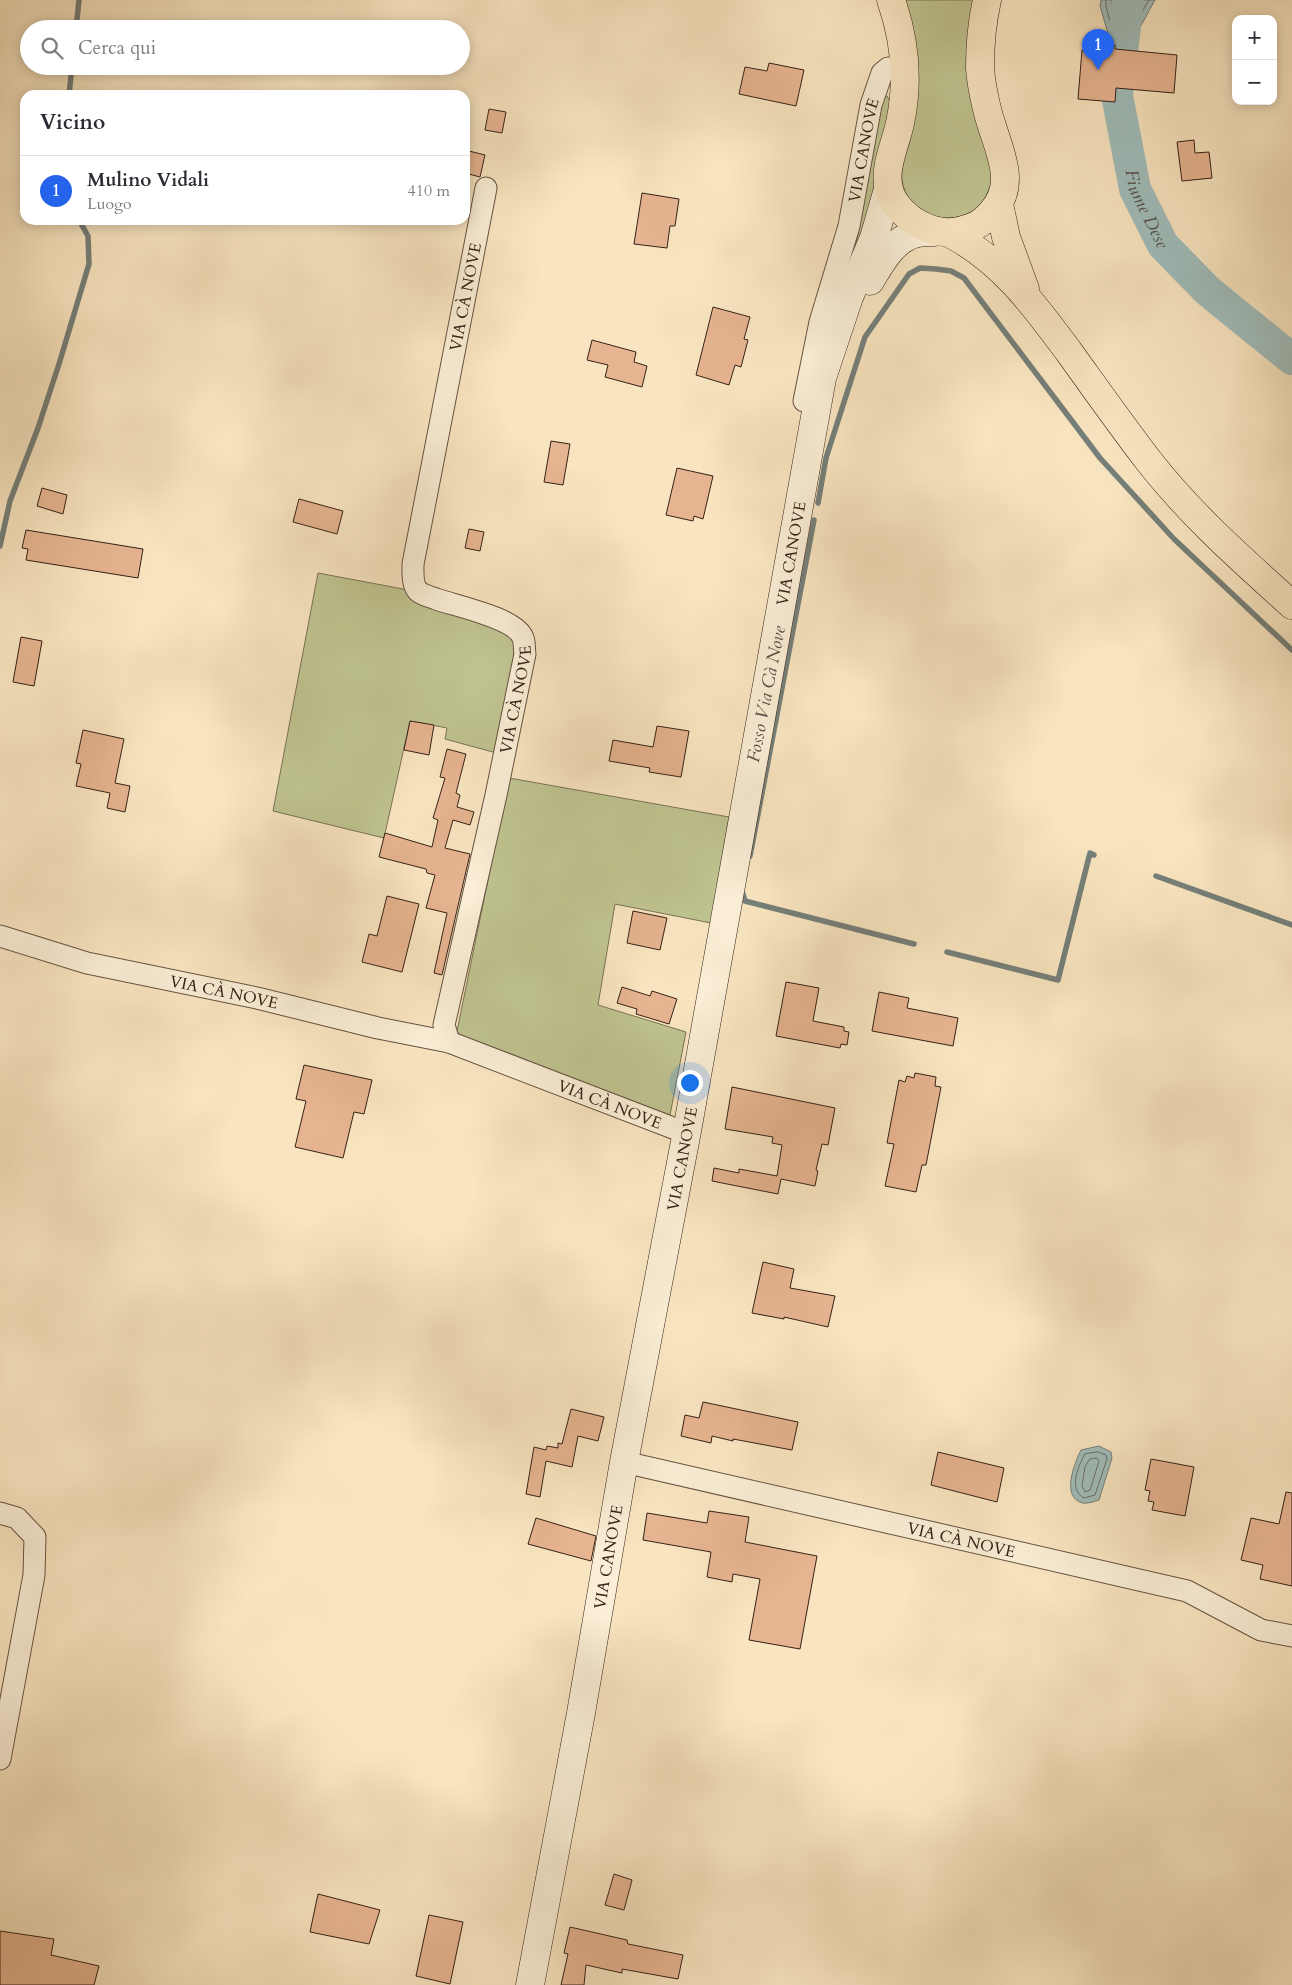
<!DOCTYPE html>
<html lang="it">
<meta charset="utf-8">
<style>
body{margin:0;font-family:Cardo,serif;background:#f7f7f7;color:#2b2b33}
.controls{position:absolute;right:15px;top:15px;display:grid;overflow:hidden;border-radius:10px;box-shadow:0 2px 12px #0003}
.controls button{width:45px;height:45px;display:grid;place-items:center;padding:0;border:0;border-bottom:1px solid #e1e1e2;background:#fff;color:#2b2b33;font:25px sans-serif}
.you{position:absolute;left:689px;top:1082px;width:18px;height:18px;margin:-12px;border:4px solid #fff;border-radius:50%;background:#1a73e8;box-shadow:0 0 0 8px #1a73e833}
.badge{display:grid;place-items:center;width:32px;height:32px;border-radius:50%;background:#2563eb;color:#fff;font-size:16px;font-weight:700}
.pin{position:absolute;translate:-50% -41px;filter:drop-shadow(0 1px 2px #0008)}
.pin::after{content:'';position:absolute;top:26px;width:18px;height:15px;background:inherit;clip-path:polygon(0 0,100% 0,50% 100%)}
.list{margin:0;padding:0;list-style:none}
h2{display:flex;justify-content:space-between;align-items:center;height:65px;margin:0;padding:0 20px;font-size:21px}
h2 small{font-size:16px;font-weight:400;color:#7c7c81}
.list li{display:grid;grid-template-columns:32px 1fr auto;gap:15px;align-items:center;box-sizing:border-box;height:70px;padding:0 20px;border-top:1px solid #e1e1e2}
.list b{display:block;font-size:19px;white-space:nowrap}
.list p{margin:0;font-size:16px;white-space:nowrap;color:#7c7c81}
.list em{font-size:16px;font-style:normal;color:#7c7c81}
.icon{flex:none;width:28px;height:28px;fill:none;stroke:currentColor;stroke-width:2;stroke-linecap:round;stroke-linejoin:round}
.map{position:relative;flex:none;width:1292px;height:1985px;overflow:hidden}
.search{position:absolute;background:#fff;box-shadow:0 2px 12px #0003;left:20px;top:20px;width:450px;height:55px;display:flex;align-items:center;gap:12px;box-sizing:border-box;padding:0 18px;border-radius:28px;color:#7c7c81;font-size:19px}
.panel{position:absolute;background:#fff;box-shadow:0 2px 12px #0003;left:20px;top:90px;width:450px;height:135px;border-radius:15px}
.map>svg:first-child{display:block}
.green{fill:#bfc491;stroke:#7a7254}
.water{fill:#a0bdbb;stroke:#757f79}
.lines{fill:none;stroke-linecap:round;stroke-linejoin:round}
.shore{stroke:#6a6f69;stroke-width:1}
.stream{stroke:#757f79;stroke-width:5.5}
.river{stroke:#a0bdbb;stroke-width:32}
.building{fill:#e6b490;stroke:#352117}
.street-casing{stroke:#665241;stroke-width:23}
.secondary-casing{stroke:#352117;stroke-width:29}
.primary-casing{stroke:#352117;stroke-width:29}
.street{stroke:#faeed6;stroke-width:21}
.secondary{stroke:#faeed6;stroke-width:28}
.primary{stroke:#f8e5c0;stroke-width:28}
.labels{text-anchor:middle;stroke-width:5;stroke-linejoin:round;paint-order:stroke}
.street-label{font-size:16px;fill:#352117;stroke:#faeed6}
.water-label{font-size:18px;font-style:italic;fill:#555048;stroke:#faeed6}
</style>
<div class="map">
<svg width="1292" height="1985" viewBox="0 0 1292 1985">
<rect width="100%" height="100%" fill="#f8e5c0"/>
<filter id="stains"><feTurbulence type="fractalNoise" baseFrequency=".004" numOctaves="4"/><feColorMatrix values="0 0 0 0 .2 0 0 0 0 .09 0 0 0 0 .02 0 0 0 .5 -.17"/></filter>
<radialGradient id="worn" r=".72"><stop offset=".6" stop-color="#630" stop-opacity="0"/><stop offset="1" stop-color="#630" stop-opacity=".3"/></radialGradient>
<path class="green" d="M905,0h69l19,174c-3,15 -8,30 -22,38 -26,15 -64,0 -69,-31 -2,-18 7,-32 10,-49 8,-49 9,-84 -7,-132z
M887,96l4,7 -17,105 -19,40c11,-50 17,-101 27,-151z
M318,573l101,19 104,46 -19,117 -59,-16 2,-11 -37,-7 -26,117 -111,-27z
M509,778l220,39 -18,106 -96,-19 -17,101 88,27 -16,83 -209,-78 -4,-6z"/>
<path class="water" d="M1101,0h54l-28,51 -14,16 2,-22 -4,-1 -11,-38z
M1099,1446l12,6 1,6 -13,42c-4,1 -11,4 -16,3 -23,-5 -8,-41 -2,-53z"/>
<g class="lines">
<path class="shore" d="M1106,0v6l8,32 8,8 27,-46
M1112,0v5l7,27 2,2 21,-34
M1098,1452l8,3 1,4 -12,36 -11,3c-16,-8 -6,-32 1,-44z
M1090,1459l7,-1 2,3 -9,29 -5,2 -3,-6 3,-19z"/>
<path class="stream" d="M76,29l3,-29
M69,95l3,-29
M818,503l8,-45 39,-121 44,-63 11,-6 16,1 15,2 13,7 136,180 74,81 118,111
M0,546l10,-45 28,-73 21,-64 30,-100 -1,-28 -9,-16
M750,856l64,-336
M1156,876l136,49
M743,894l2,7 169,43
M947,952l111,28 32,-127 4,2"/>
<path class="river" id="s1" d="M1128,0l-11,95 18,94 28,56 45,46 84,68"/>
</g>
<path class="building" d="M1096,43l19,2v4l62,6 -3,38 -58,-5 -1,14 -37,-3 4,-49 13,1z
M769,63l35,7 -8,36 -57,-12 6,-27 22,4z
M489,109l17,3 -4,21 -17,-3z
M1194,140l1,13 14,-1 3,26 -30,3 -5,-39z
M465,150l20,5 -5,22 -15,-4z
M642,193l37,6 -4,27h-5l-3,22 -33,-4z
M713,307l37,10 -6,22 4,1 -7,27 -6,-2 -6,20 -33,-10z
M592,340l44,12 -2,10 13,4 -5,21 -37,-10 3,-12 -21,-5z
M551,441l19,3 -7,41 -19,-3z
M677,468l36,8 -10,43 -9,-3 -1,5 -27,-6z
M42,488l25,7 -4,19 -26,-8z
M299,499l44,12 -6,23 -44,-12z
M469,529l15,3 -4,19 -15,-3z
M26,530l117,19 -5,29 -112,-18 2,-11 -6,-1z
M21,637l21,4 -8,45 -21,-4z
M410,721l24,4 -5,30 -25,-5z
M657,726l32,5 -8,46 -32,-5 1,-4 -41,-7 4,-21 40,7z
M83,730l41,9 -9,44 15,3 -5,26 -18,-4 3,-15 -34,-7 5,-22 -5,-1z
M447,749l19,5 -10,39 4,2 -3,12 17,5 -4,13 -17,-5 -8,28 25,6 -28,121 -8,-2 13,-60 -21,-5 9,-33 -8,-2 -1,-4 -47,-12 6,-24 47,14 6,-27 -5,-2 12,-40 -5,-1z
M387,896l32,8 -17,68 -40,-10 7,-28 8,2z
M633,911l34,7 -7,32 -33,-7z
M786,982l33,6 -6,33 31,6v4l5,1 -2,13 -6,-1 -1,4 -64,-12z
M622,987l28,9 2,-5 25,8 -8,25 -33,-10 1,-5 -20,-6z
M879,992l30,6 -2,10 51,10 -5,28 -81,-15z
M304,1065l68,15 -8,34 -10,-2 -11,46 -48,-11 11,-46 -10,-2z
M915,1073l21,4 -1,9 6,1 -15,78h-4l-6,27 -31,-6 9,-42 -7,-1 12,-63 6,2 2,-6 7,2z
M732,1087l103,21 -7,37 -6,-1 -6,26 2,1 -3,15 -34,-7 -3,15 -66,-13 2,-13 25,5v-4l38,7 5,-31 -10,-2 1,-6 -48,-8z
M763,1262l31,7 -4,19 45,8 -7,31 -44,-10v2l-32,-6z
M703,1402l95,20 -6,28 -59,-11v2l-21,-5 -1,7 -30,-7 4,-21 14,3z
M571,1409l33,8 -6,24 -20,-5 -6,31 -26,-6 -6,36 -14,-3 8,-47 12,3 1,-4 11,2v-5l4,1z
M938,1452l66,16 -7,34 -66,-17z
M1151,1459l43,8 -9,49 -33,-6 2,-8 -6,-1 2,-10 -5,-1z
M1286,1492l6,1v93l-32,-7 3,-14 -22,-5 10,-42 28,6z
M709,1511l40,6 -4,25 72,14 -17,93 -51,-9 11,-61 -27,-5 -1,8 -25,-5 4,-25 -68,-12 4,-27 60,10z
M536,1518l60,18 -5,25 -63,-17z
M614,1874l18,6 -8,30 -19,-5z
M318,1894l62,16 -11,34 -59,-12z
M429,1915l34,7 -13,62 -34,-8z
M570,1927l57,13 1,4 55,11 -5,24 -56,-10v4l-36,-8 -2,20h-23l7,-31 -4,-1z
M0,1931l54,8 -3,16 48,11 -5,19h-94z"/>
<g class="lines">
<g class="street-casing">
<g id="street">
<path id="s2" d="M804,401l16,-79 29,-96 22,-121 11,-32 6,-5 17,1"/>
<path id="s3" d="M0,936l87,27 170,35 121,30 71,14 224,86 14,3"/>
<path id="s4" d="M449,1042l-5,-17 52,-230 29,-141c-1,-5 0,-11 -2,-16 -7,-20 -67,-32 -87,-39 -5,-2 -14,-4 -18,-8 -6,-6 -5,-19 -5,-27l73,-376"/>
<path id="s5" d="M624,1462l563,129 74,39 31,6"/>
<path d="M0,1513l17,5 18,19 -1,38 -34,184"/>
</g>
</g>
<g class="secondary-casing">
<g id="secondary">
<path d="M870,281c11,-18 22,-40 44,-47 6,-2 14,-2 20,-2"/>
<path id="s6" d="M530,1985l51,-272 43,-251 63,-331 135,-753 27,-81 25,-59 14,-49"/>
</g>
</g>
<g class="primary-casing">
<path id="primary" d="M891,0c14,40 18,81 9,123 -4,20 -17,46 -11,66 3,15 19,30 32,36 19,10 34,9 54,1 6,-3 13,-9 17,-14 25,-27 8,-59 -1,-89 -5,-15 -10,-40 -11,-55 0,-23 2,-46 7,-68
M999,204l7,33 19,52
M949,233c54,28 85,72 120,119 26,36 52,73 79,108 42,54 93,99 144,145"/>
</g>
<use href="#street" class="street"/>
<use href="#secondary" class="secondary"/>
<use href="#primary" class="primary"/>
</g>
<g class="labels">
<g class="street-label">
<text dy="6" stroke="none"><textPath href="#s2" startOffset="258">VIA CANOVE</textPath></text>
<text dy="6" stroke="none"><textPath href="#s4" startOffset="831">VIA CÀ NOVE</textPath></text>
<text dy="6" stroke="none"><textPath href="#s6" startOffset="1455">VIA CANOVE</textPath></text>
<text dy="6" stroke="none"><textPath href="#s4" startOffset="351">VIA CÀ NOVE</textPath></text>
<text dy="6" stroke="none"><textPath href="#s3" startOffset="231">VIA CÀ NOVE</textPath></text>
<text dy="6" stroke="none"><textPath href="#s3" startOffset="634">VIA CÀ NOVE</textPath></text>
<text dy="6" stroke="none"><textPath href="#s6" startOffset="840">VIA CANOVE</textPath></text>
<text dy="6" stroke="none"><textPath href="#s5" startOffset="346">VIA CÀ NOVE</textPath></text>
<text dy="6" stroke="none"><textPath href="#s6" startOffset="435">VIA CANOVE</textPath></text>
</g>
<g class="water-label">
<text dy="6" stroke="none"><textPath href="#s1" startOffset="214">Fiume Dese</textPath></text>
<text transform="translate(766 694) rotate(-79)" y="6">Fosso Via Cà Nove</text>
</g>
</g>
<rect width="100%" height="100%" filter="url(#stains)"/>
<rect width="100%" height="100%" fill="url(#worn)"/>
</svg>
<div class="controls">
<button>+</button>
<button>−</button>
</div>
<div class="you"></div>
<div class="pin badge" style="left:1098px;top:70px">1</div>
<div class="search"><svg class="icon" aria-label="search" viewBox="0 0 24 24"><circle cx="10" cy="10" r="6"/><path d="M15 15l6 6"/></svg>Cerca qui</div>
<section class="panel">
<h2>Vicino<small></small></h2>
<ul class="list">
<li><span class="badge">1</span><div><b>Mulino Vidali</b><p>Luogo</p></div><em>410 m</em></li>
</ul>
</section>
</div>
